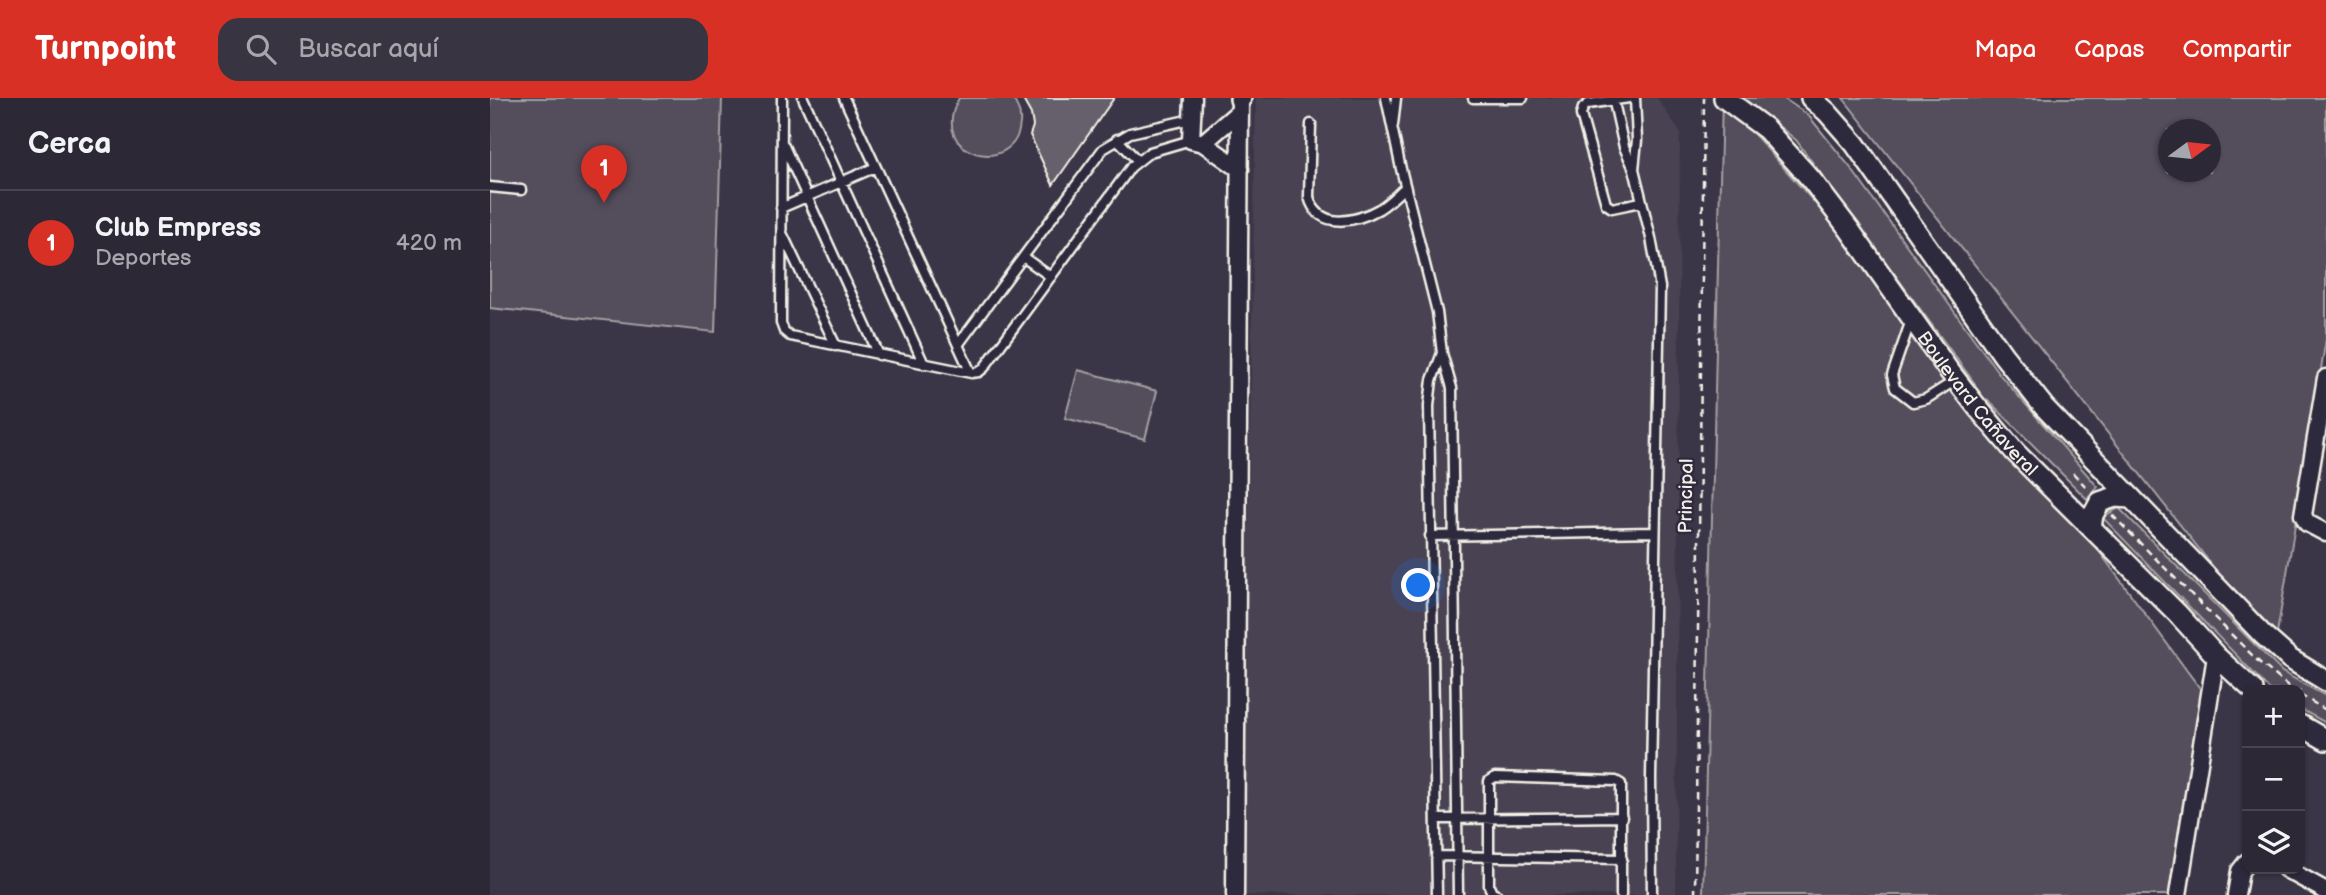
<!DOCTYPE html>
<html lang="es">
<meta charset="utf-8">
<style>
body{margin:0;font-family:"Balsamiq Sans",sans-serif;background:#383441;color:#f1f3f6}
.controls{position:absolute;right:21px;bottom:21px;display:grid;overflow:hidden;border-radius:14px;box-shadow:0 2px 5px #0004}
.controls button{width:63px;height:63px;display:grid;place-items:center;padding:0;border:0;border-bottom:2px solid #484450;background:#2c2835;color:#f1f3f6;font:35px sans-serif}
.compass{position:absolute;left:1668px;top:21px;width:63px;height:63px;border-radius:50%;background:#2c2835;box-shadow:0 2px 5px #0004;rotate:75deg}
.you{position:absolute;left:929px;top:488px;width:24px;height:24px;margin:-18px;border:5px solid #fff;border-radius:50%;background:#1a73e8;box-shadow:0 0 0 10px #1a73e833}
.badge{display:grid;place-items:center;width:46px;height:46px;border-radius:50%;background:#d93025;color:#fff;font-size:23px;font-weight:700}
.pin{position:absolute;translate:-50% -58px;filter:drop-shadow(0 2px 4px #0008)}
.pin::after{content:'';position:absolute;top:37px;width:24px;height:21px;background:inherit;clip-path:polygon(0 0,100% 0,50% 100%)}
.list{margin:0;padding:0;list-style:none}
h2{display:flex;justify-content:space-between;align-items:center;height:91px;margin:0;padding:0 28px;font-size:30px}
h2 small{font-size:23px;font-weight:400;color:#a6a6ad}
.list li{display:grid;grid-template-columns:46px 1fr auto;gap:21px;align-items:center;box-sizing:border-box;height:105px;padding:0 28px;border-top:2px solid #484450}
.list b{display:block;font-size:26px;white-space:nowrap}
.list p{margin:0;font-size:23px;white-space:nowrap;color:#a6a6ad}
.list em{font-size:23px;font-style:normal;color:#a6a6ad}
.icon{flex:none;width:38px;height:38px;fill:none;stroke:currentColor;stroke-width:2;stroke-linecap:round;stroke-linejoin:round}
.map{position:relative;flex:none;width:1836px;height:797px;overflow:hidden}
header{display:flex;align-items:center;gap:42px;box-sizing:border-box;height:98px;padding:0 35px;background:#d93025;color:#fff}
header strong{font-size:33px}
nav{display:flex;gap:38px;margin-inline-start:auto;font-size:24px}
.search{width:490px;height:63px;background:#383441;display:flex;align-items:center;gap:18px;box-sizing:border-box;padding:0 24px;border-radius:21px;color:#a6a6ad;font-size:26px}
main{display:flex}
aside{flex:1;background:#2c2835}
.map>svg:first-child{display:block}
.built{fill:#484352}
.green{fill:#534e5c;stroke:#a4a0a2;stroke-width:2;fill-rule:evenodd}
.building{fill:#65616c;stroke:#f4f1e8;stroke-width:2}
.lines{fill:none;stroke-linecap:round;stroke-linejoin:round}
.service-casing{stroke:#f4f1e8;stroke-width:13}
.minor-casing{stroke:#f4f1e8;stroke-width:21}
.tertiary-casing{stroke:#f4f1e8;stroke-width:24}
.path{stroke:#f4f1e8;stroke-width:2.5;stroke-dasharray:7 5;stroke-linecap:butt}
.service{stroke:#2f2a3d;stroke-width:8}
.minor{stroke:#2f2a3d;stroke-width:16}
.tertiary{stroke:#2f2a3d;stroke-width:19}
.labels{text-anchor:middle;stroke-width:5;stroke-linejoin:round;paint-order:stroke}
.street-label{font-size:19px;fill:#f4f1e8;stroke:#2f2a3d}
</style>
<header>
<strong>Turnpoint</strong>
<div class="search"><svg class="icon" aria-label="search" viewBox="0 0 24 24"><circle cx="10" cy="10" r="6"/><path d="M15 15l6 6"/></svg>Buscar aquí</div>
<nav><a>Mapa</a><a>Capas</a><a>Compartir</a></nav>
</header>
<main>
<aside>
<h2>Cerca<small></small></h2>
<ul class="list">
<li><span class="badge">1</span><div><b>Club Empress</b><p>Deportes</p></div><em>420 m</em></li>
</ul>
</aside>
<div class="map">
<svg width="1836" height="797" viewBox="0 0 1836 797">
<rect width="100%" height="100%" fill="#3b3647"/>
<filter id="ink" filterUnits="userSpaceOnUse"><feTurbulence type="fractalNoise" baseFrequency=".0143" numOctaves="2"/><feDisplacementMap in="SourceGraphic" scale="14" xChannelSelector="R" yChannelSelector="G"/><feConvolveMatrix kernelMatrix="1 2 1 2 8 2 1 2 1" color-interpolation-filters="sRGB"/></filter>
<g filter="url(#ink)">
<path class="built" d="M766,0h401l23,34 -4,763h-434z"/>
<path class="green" d="M0,0h232l-7,234 -225,-24z
M469,0h53c6,8 9,16 8,25 -3,54 -94,35 -61,-25z
M1232,0l254,287 -180,-245 -53,-42h40l25,17 42,52 150,208 98,112 -11,12 -100,-100 220,299 -25,113 -13,84h-466z
M1353,0h483v241l-51,306zM1678,32h42v42h-42z
M588,272l79,21 -12,48 -80,-21z
M1629,410l163,164 44,24v27l-26,-14v-19h-30l-168,-173z"/>
<path class="building" d="M532,0h92l-61,87 -23,-50 3,-9 -2,-12z"/>
<g class="lines">
<g class="service-casing">
<path id="service" d="M292,0l-1,225 3,8 6,5 181,37 8,-1 5,-4 147,-201 19,-15 41,-12
M313,0l121,266
M354,0l127,275
M896,0l15,71 36,143 5,41 10,35 6,507
M983,0h50
M1123,0l11,49 10,22 17,69 9,49 -9,491 1,117
M1139,0l-41,6 -5,4 -2,7 25,89 6,4 29,-6
M821,26l-2,73c9,34 47,25 70,12 10,-6 18,-14 26,-22
M903,27l3,-27
M627,41l20,21
M293,46l96,211
M1144,71l3,-29 -2,-42
M0,89l31,3
M291,110l95,-41
M293,137l53,111
M533,159l28,20
M1421,222l-19,55 3,13 18,14 13,-3 30,-19
M468,247l145,-196 27,-16 61,-14
M940,438l224,-4
M946,721l186,-2
M946,758l186,3
M947,797l-8,-489 3,-26 10,-27
M1007,797l-5,-2 -3,-7v-105l6,-4 121,4 5,3v111"/>
</g>
<g class="minor-casing">
<path id="minor" d="M703,0l-2,42 12,3 37,26
M713,45l37,-32
M1836,280l-23,137 4,8 19,10
M1796,771l40,22
M745,797l5,-797
M1688,797l38,-239
M1746,797l4,-24 7,-9"/>
</g>
<g class="tertiary-casing">
<g id="tertiary">
<path id="s1" d="M1234,0l42,31 44,49 39,51 98,139 30,39 38,45 162,161 39,43 37,34"/>
<path d="M1321,0l16,14 28,32 148,211 41,52 219,228 27,24 36,22"/>
<path d="M750,1l1,-1"/>
<path d="M1601,429l2,-12 7,-13 15,-5 16,1"/>
<path d="M1810,627l26,15"/>
</g>
</g>
<path class="path" d="M1583,375l16,17
M1622,417l147,147 34,28
M1810,597l26,15
M1205,797l9,-797"/>
<use href="#service" class="service"/>
<use href="#minor" class="minor"/>
<use href="#tertiary" class="tertiary"/>
</g>
</g>
<g class="labels">
<g class="street-label">
<text dy="7" stroke="none"><textPath href="#s1" startOffset="399">Boulevard Cañaveral</textPath></text>
<text transform="translate(1195 398) rotate(-89)" y="7">Principal</text>
</g>
</g>
</svg>
<div class="controls">
<button>+</button>
<button>−</button>
<button><svg class="icon" aria-label="layers" viewBox="0 0 24 24"><path d="M12 4l9 5-9 5-9-5zM3 14l9 5 9-5"/></svg></button>
</div>
<svg class="compass" viewBox="-18 -18 36 36"><path d="M0-13l5 13h-10z" fill="#e53935"/><path d="M0 13l5-13h-10z" fill="#a6a6ad"/></svg>
<div class="you"></div>
<div class="pin badge" style="left:114px;top:105px">1</div>
</div>
</main>
